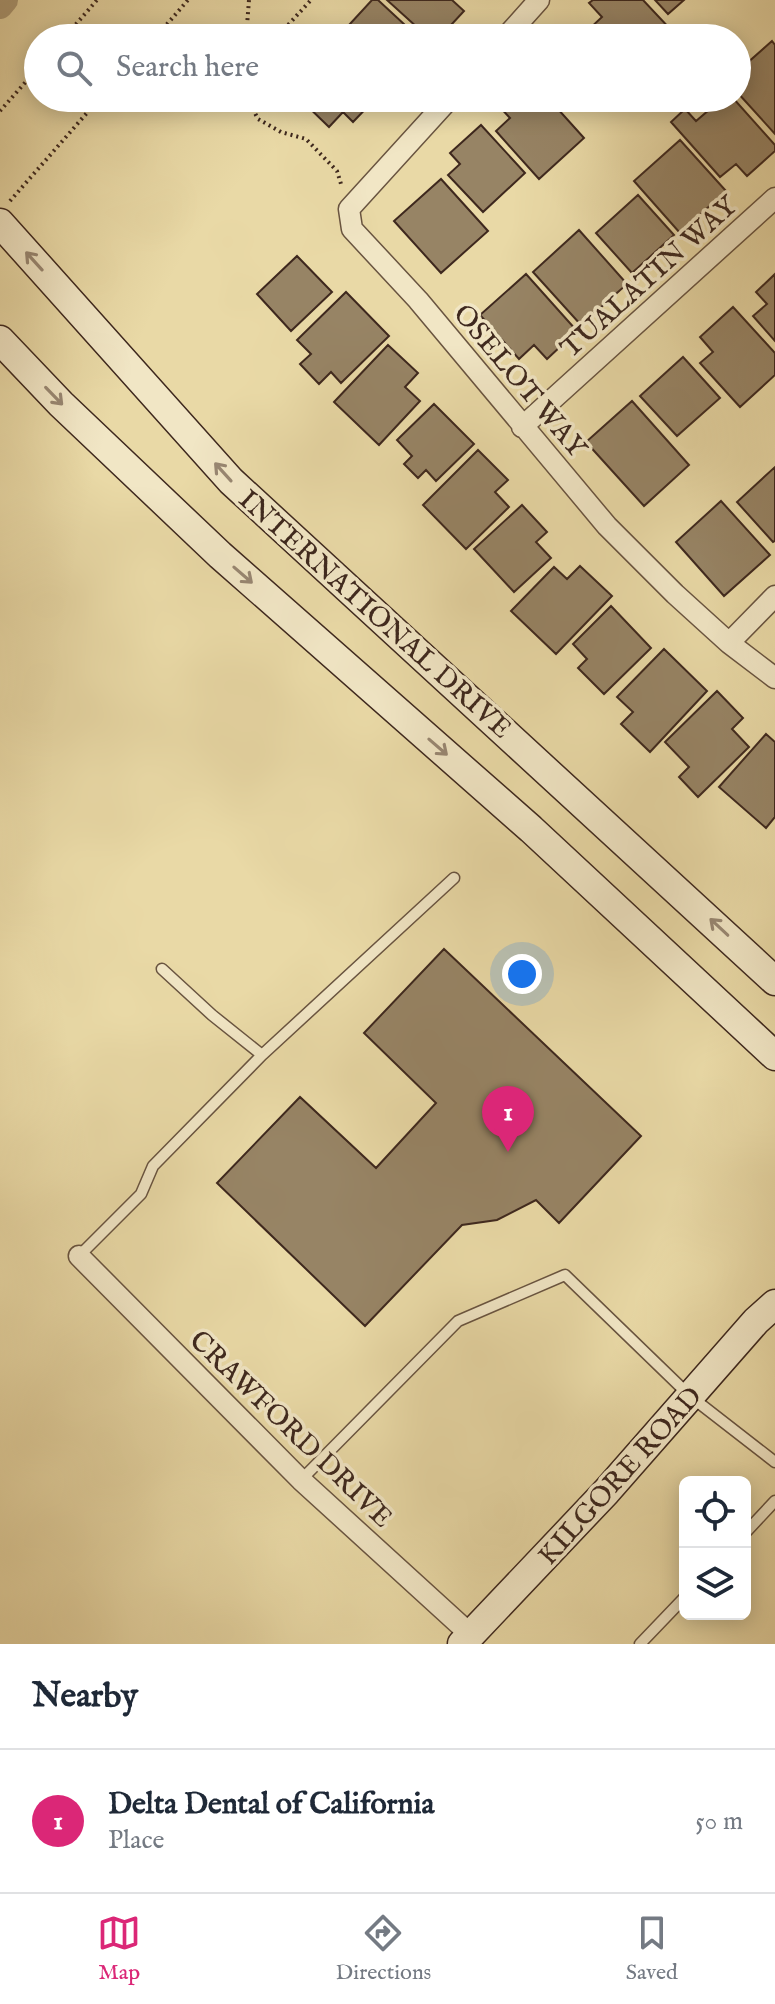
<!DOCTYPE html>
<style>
body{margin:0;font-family:"IM FELL English",serif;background:#f6f6f7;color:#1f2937}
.controls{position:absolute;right:24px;bottom:24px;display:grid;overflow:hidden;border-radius:12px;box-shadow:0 4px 20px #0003}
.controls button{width:72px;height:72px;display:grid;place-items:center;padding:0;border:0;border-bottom:2px solid #e0e1e3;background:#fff;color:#1f2937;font:40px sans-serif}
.you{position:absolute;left:522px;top:974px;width:28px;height:28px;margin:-20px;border:6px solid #fff;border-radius:50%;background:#1a73e8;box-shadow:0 0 0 12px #1a73e833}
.badge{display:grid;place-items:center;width:52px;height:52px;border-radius:50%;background:#db2777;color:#fff;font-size:26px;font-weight:700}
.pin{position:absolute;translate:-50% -66px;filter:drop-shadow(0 2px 4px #0008)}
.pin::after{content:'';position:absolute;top:42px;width:28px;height:24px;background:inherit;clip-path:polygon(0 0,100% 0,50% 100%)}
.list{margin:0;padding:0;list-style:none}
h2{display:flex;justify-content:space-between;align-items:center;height:104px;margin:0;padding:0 32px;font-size:34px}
h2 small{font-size:26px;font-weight:400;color:#747a83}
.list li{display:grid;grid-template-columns:52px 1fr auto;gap:24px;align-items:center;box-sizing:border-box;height:144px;padding:0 32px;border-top:2px solid #e0e1e3}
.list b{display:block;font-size:30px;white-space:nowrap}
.list p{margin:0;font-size:26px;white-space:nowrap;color:#747a83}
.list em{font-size:26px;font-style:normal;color:#747a83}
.icon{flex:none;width:44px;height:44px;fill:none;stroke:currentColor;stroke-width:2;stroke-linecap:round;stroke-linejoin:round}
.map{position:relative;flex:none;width:775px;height:1644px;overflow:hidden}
.search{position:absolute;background:#fff;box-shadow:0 4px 20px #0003;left:24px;right:24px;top:24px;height:88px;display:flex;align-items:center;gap:20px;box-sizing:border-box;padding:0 28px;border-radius:44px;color:#747a83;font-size:30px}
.sheet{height:248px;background:#fff}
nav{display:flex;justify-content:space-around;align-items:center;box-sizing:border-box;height:112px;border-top:2px solid #e0e1e3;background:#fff;font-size:22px;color:#747a83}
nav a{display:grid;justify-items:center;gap:4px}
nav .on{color:#db2777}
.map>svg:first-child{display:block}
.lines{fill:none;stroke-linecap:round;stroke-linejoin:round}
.canal{stroke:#af9d78;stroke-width:26}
.building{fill:#978465;stroke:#3e281e;stroke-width:2}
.lane-casing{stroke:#695440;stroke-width:13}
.street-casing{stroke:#695440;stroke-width:23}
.secondary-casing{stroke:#3e281e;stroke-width:31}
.path{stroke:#3e281e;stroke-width:4;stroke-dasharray:2 4;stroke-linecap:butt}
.lane{stroke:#f1e6c5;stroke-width:10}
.street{stroke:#f1e6c5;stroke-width:20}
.secondary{stroke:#f1e6c5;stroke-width:28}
.oneway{stroke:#988772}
.labels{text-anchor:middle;stroke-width:7;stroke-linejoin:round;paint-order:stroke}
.street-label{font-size:28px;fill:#3e281e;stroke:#f1e6c5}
</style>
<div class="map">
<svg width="775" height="1644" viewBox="0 0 775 1644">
<rect width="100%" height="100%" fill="#e9d9a6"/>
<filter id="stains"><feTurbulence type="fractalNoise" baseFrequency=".0025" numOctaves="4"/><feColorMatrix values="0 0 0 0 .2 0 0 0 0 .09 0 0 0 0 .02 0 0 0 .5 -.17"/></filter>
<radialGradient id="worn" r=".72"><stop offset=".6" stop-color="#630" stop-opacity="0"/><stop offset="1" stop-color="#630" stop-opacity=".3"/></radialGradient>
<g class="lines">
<path class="canal" d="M0,6l5,-6"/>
</g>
<path class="building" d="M372,0h6l41,38h-82z
M387,0h65l12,11 -25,27h-10z
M593,0h50l30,32 -6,6h-74l-6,-7 15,-14 -13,-14z
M655,0h29l-16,14z
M772,41l3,4v89l-38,-42v-20z
M299,98h77l-23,24 -10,-10 -14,15z
M504,98h44l36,40 -45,41 -43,-48 14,-13 -13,-14z
M723,98h10l42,47v6l-28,25 -11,-12 -16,13 -49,-55 14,-13 11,12z
M481,125l44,48 -42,39 -35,-37 12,-11 -10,-11z
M680,140l46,51 -46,42 -46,-52z
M441,179l47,52 -47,42 -47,-52z
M638,195l36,40 -42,38 -36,-40z
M579,230l48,54 -46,41 -48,-53z
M297,256l35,36 -41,39 -34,-37z
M526,274l51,57 -30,28 -13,-14 -15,14 -39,-44z
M775,274v67l-22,-25 14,-12 -11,-12z
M346,292l43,44 -48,47 -10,-11 -12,12 -19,-20 11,-10 -14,-14z
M733,307l42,46v22l-35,32 -40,-44 13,-11 -13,-15z
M388,345l30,28 -13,14 15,14 -41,44 -45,-43z
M683,357l37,41 -43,38 -37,-40z
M632,401l57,64 -45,41 -58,-64z
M434,404l40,40 -38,37 -10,-11 -8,8 -14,-14 8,-8 -15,-16z
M478,450l30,30 -13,12 14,15 -43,42 -43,-44z
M775,467v74l-2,1 -36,-40z
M721,501l49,54 -46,41 -48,-54z
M522,505l25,27 -11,10 15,16 -37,34 -40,-43z
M580,566l32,30 -56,58 -45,-43 43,-44 13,12z
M611,606l40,42 -47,46 -26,-26 9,-9 -14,-15z
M664,649l43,42 -57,61 -29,-28 12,-12 -16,-15z
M717,691l26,27 -11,11 17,18 -51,50 -19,-20 10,-10 -24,-25z
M766,734l9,8v75l-9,11 -47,-41z
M444,949l197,187 -82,87 -23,-23 -39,20 -35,5 -97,101 -148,-143 83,-86 76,71 60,-65 -72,-70z"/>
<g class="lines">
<g class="lane-casing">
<path id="lane" d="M162,969l50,46 50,40
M79,1256l62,-62 12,-28 109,-111 192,-177
M301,1480l157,-159 107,-46 125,121 85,66
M745,1533l30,-32
M640,1644l45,-47"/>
</g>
<g class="street-casing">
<path id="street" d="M505,38l34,-38
M450,98l-101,111 3,20 66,71 189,226 68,68 54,49 46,35
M522,427l253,-229
M729,643l46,-47
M79,1256l222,224 170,155"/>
</g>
<g class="secondary-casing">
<path id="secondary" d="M0,223l231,258 544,500
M0,340l61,64 159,151 311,274 244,227
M462,1644l144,-152 150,-171 19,-17"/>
</g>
<path class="path" d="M64,38l33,-38
M155,38l33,-38
M246,38l3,-38
M276,38l35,-38
M247,98l11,21 23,13 25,7 31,32 4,13
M0,111l38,-43
M10,201l90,-103"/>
<use href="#lane" class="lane"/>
<use href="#street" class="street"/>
<use href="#secondary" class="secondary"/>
</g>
<defs><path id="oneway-shaft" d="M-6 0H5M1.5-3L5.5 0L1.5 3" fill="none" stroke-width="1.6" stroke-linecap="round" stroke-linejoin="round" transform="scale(2)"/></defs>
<g class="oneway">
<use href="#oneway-shaft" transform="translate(34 261) rotate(-132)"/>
<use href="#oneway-shaft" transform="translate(54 396) rotate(46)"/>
<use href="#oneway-shaft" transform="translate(223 472) rotate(-132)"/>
<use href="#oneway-shaft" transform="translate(243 575) rotate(41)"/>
<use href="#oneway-shaft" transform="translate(438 747) rotate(41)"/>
<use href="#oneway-shaft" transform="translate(719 927) rotate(-137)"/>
</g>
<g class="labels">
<g class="street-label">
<text transform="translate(648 276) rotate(-42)" y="10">TUALATIN WAY</text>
<text transform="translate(521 380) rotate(50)" y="10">OSELOT WAY</text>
<text transform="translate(376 613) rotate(42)" y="10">INTERNATIONAL DRIVE</text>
<text transform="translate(292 1428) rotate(44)" y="10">CRAWFORD DRIVE</text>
<text transform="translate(619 1475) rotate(-48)" y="10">KILGORE ROAD</text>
</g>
</g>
<rect width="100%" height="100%" filter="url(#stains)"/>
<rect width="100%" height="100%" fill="url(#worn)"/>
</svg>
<div class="controls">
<button><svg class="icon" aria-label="locate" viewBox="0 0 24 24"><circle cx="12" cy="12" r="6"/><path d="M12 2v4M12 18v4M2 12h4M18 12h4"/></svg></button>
<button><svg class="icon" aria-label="layers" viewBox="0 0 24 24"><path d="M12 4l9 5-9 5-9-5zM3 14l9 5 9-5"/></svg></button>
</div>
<div class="you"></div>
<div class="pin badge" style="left:508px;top:1152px">1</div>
<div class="search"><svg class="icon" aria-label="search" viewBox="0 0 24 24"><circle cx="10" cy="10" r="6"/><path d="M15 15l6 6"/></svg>Search here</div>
</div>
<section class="sheet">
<h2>Nearby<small></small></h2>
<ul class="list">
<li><span class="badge">1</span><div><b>Delta Dental of California</b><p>Place</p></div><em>50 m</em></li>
</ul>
</section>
<nav>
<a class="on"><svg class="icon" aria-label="map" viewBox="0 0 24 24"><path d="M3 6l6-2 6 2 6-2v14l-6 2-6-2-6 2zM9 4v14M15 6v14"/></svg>Map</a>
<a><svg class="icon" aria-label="directions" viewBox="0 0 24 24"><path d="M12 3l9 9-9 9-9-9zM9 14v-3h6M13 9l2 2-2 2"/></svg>Directions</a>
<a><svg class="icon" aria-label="saved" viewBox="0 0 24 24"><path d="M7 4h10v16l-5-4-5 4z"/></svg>Saved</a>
</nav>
